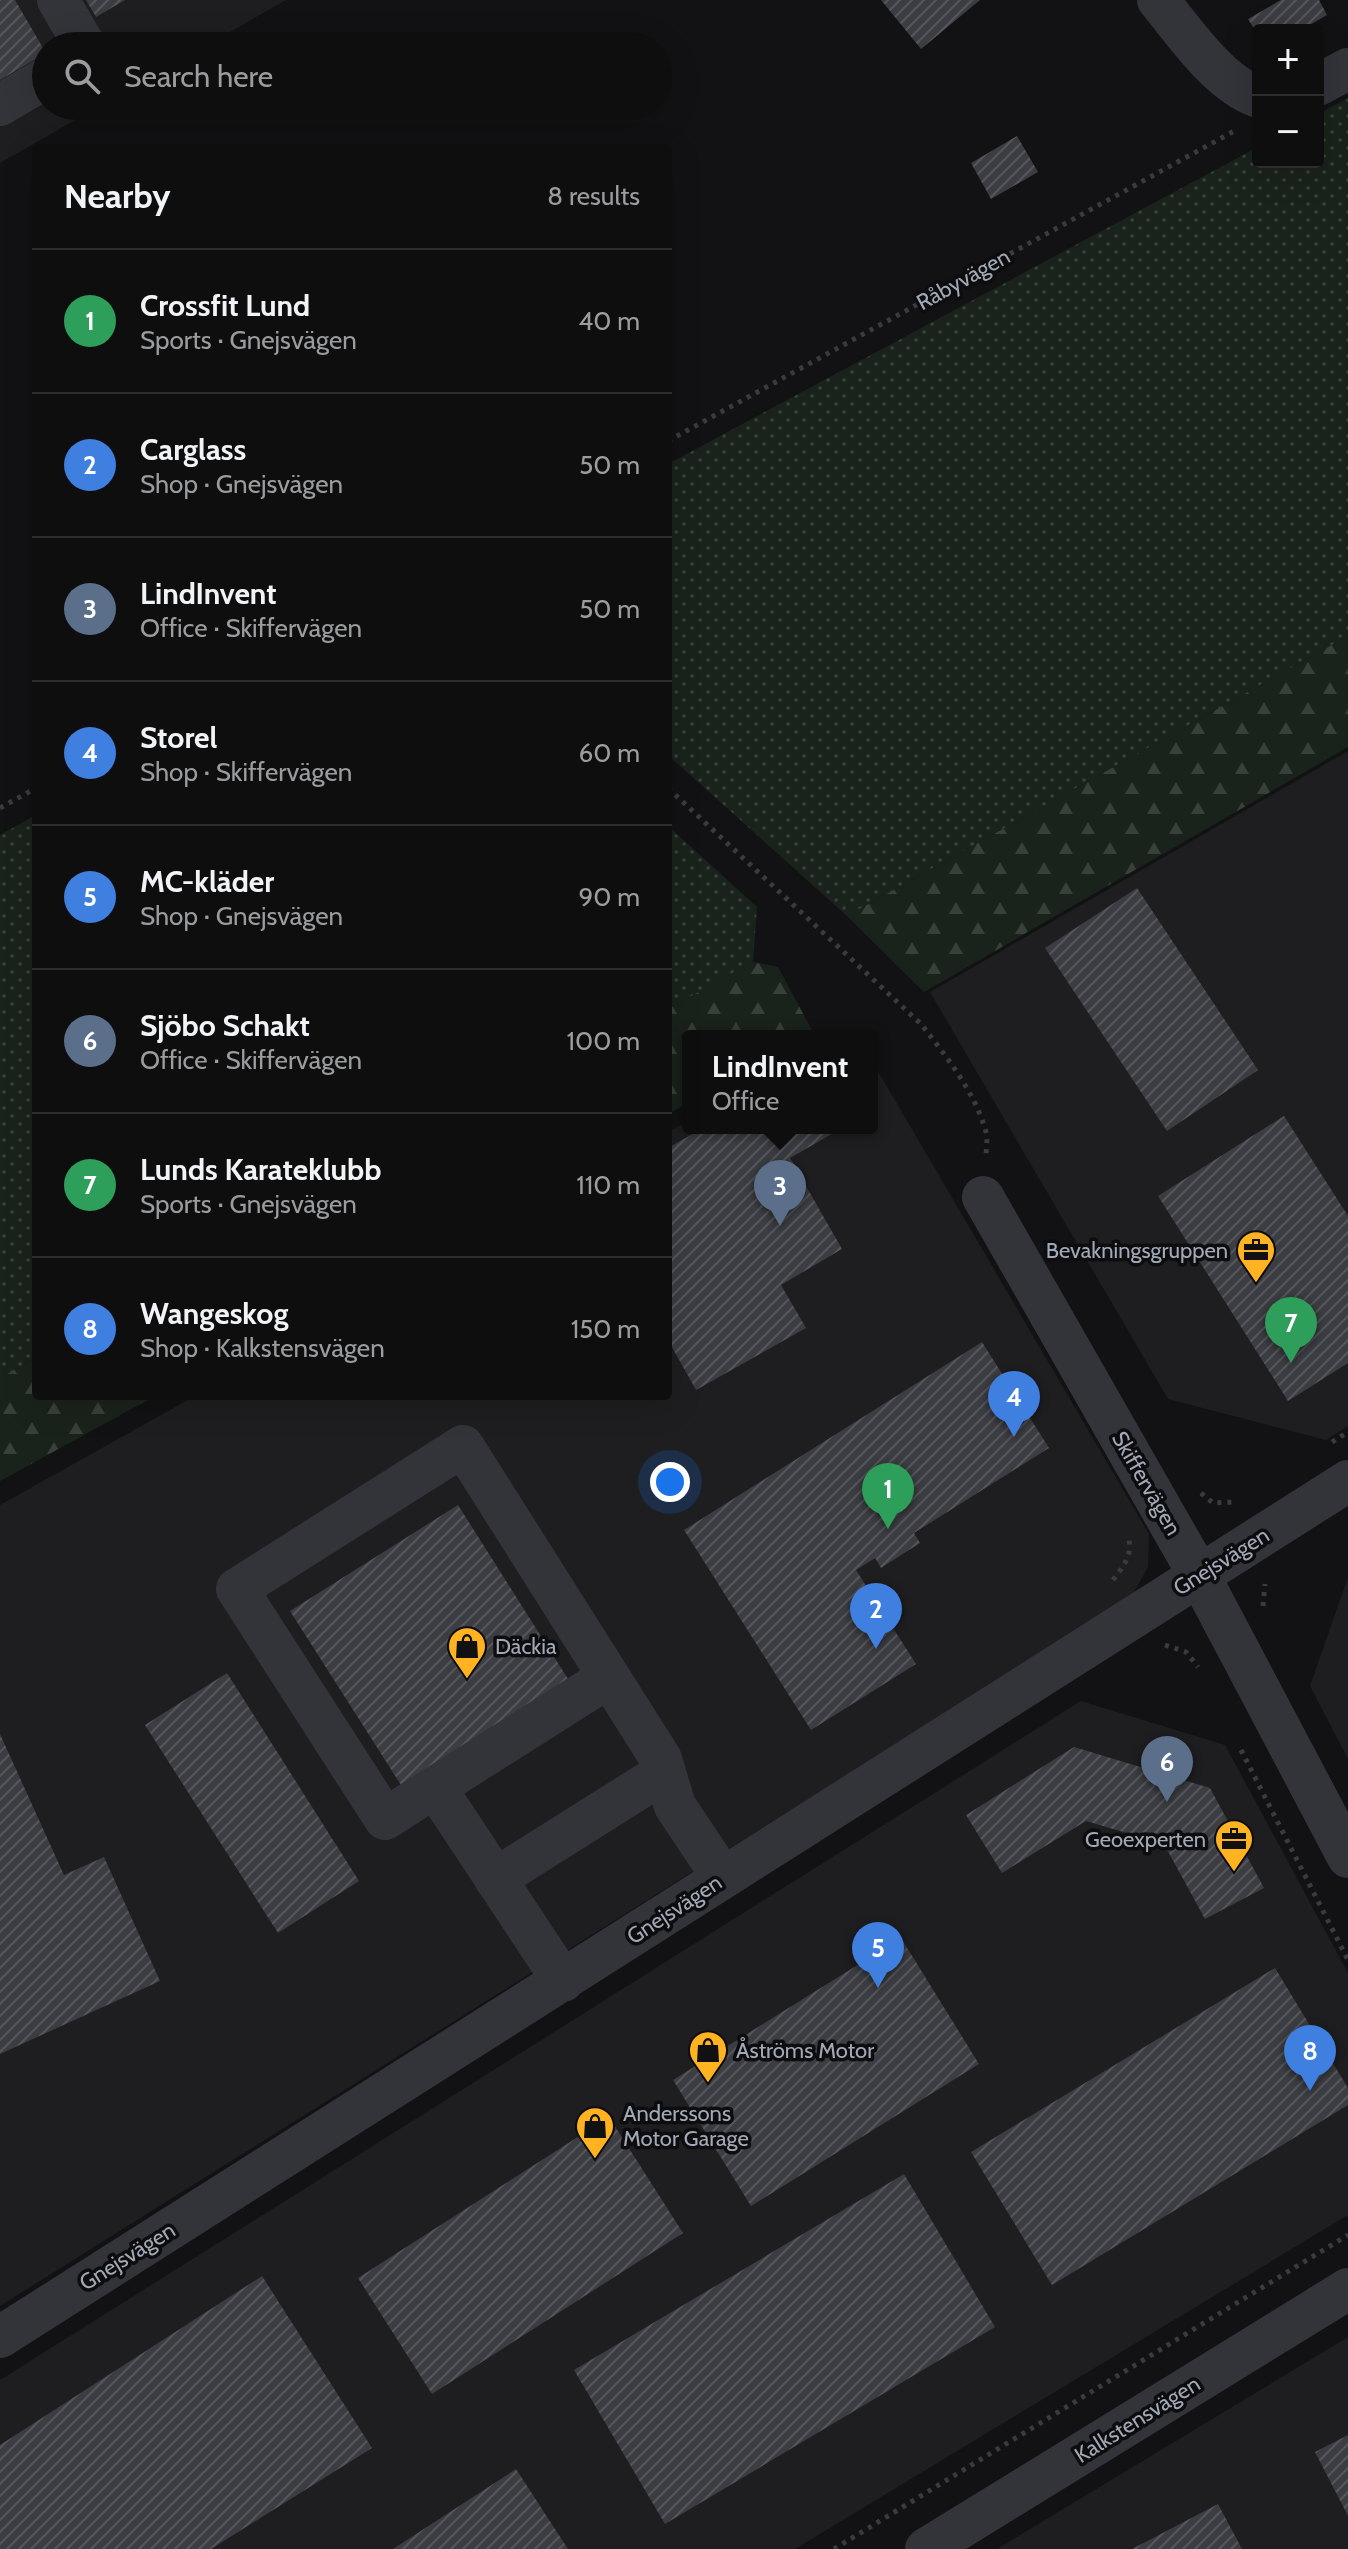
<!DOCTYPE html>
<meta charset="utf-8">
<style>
body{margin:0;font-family:Cabin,sans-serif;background:#171718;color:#f1f3f6}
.controls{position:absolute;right:24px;top:24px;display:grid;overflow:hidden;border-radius:8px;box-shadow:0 8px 32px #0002}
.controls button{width:72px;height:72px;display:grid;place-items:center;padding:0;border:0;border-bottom:2px solid #2e2e2f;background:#0e0e0f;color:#f1f3f6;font:40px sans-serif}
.you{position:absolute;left:670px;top:1482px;width:28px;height:28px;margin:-20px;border:6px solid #fff;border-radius:50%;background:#1a73e8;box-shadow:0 0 0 12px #1a73e833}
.badge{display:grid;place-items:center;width:52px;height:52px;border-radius:50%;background:#ffb320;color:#fff;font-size:26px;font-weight:700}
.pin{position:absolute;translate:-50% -66px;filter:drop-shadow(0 2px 4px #0008)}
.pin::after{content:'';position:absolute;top:42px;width:28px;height:24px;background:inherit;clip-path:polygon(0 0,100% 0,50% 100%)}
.popup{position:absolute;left:682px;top:1030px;width:196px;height:104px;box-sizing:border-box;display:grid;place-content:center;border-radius:8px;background:#0e0e0f;filter:drop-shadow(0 2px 6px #0005);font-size:26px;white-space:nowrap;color:#9b9c9e}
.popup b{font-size:30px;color:#f1f3f6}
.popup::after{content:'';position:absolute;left:50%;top:100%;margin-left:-16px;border:16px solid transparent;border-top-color:#0e0e0f}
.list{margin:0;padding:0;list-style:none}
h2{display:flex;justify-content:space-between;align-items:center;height:104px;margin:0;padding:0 32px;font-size:34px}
h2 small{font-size:26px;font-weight:400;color:#9b9c9e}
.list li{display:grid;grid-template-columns:52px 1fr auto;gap:24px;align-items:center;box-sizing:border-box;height:144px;padding:0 32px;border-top:2px solid #2e2e2f}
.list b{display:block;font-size:30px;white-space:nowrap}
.list p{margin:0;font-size:26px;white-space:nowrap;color:#9b9c9e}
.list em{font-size:26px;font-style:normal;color:#9b9c9e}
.icon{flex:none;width:44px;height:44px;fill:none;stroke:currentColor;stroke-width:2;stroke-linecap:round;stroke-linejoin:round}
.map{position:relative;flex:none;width:1348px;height:2549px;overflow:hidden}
.search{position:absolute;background:#0e0e0f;box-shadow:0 8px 32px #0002;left:32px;top:32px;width:640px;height:88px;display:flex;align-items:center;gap:20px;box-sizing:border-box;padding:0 28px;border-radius:44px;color:#9b9c9e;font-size:30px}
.panel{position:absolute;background:#0e0e0f;box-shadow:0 8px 32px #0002;left:32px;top:144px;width:640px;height:1256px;border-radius:8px}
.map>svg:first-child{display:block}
.built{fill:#1e1e21}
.grass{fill:url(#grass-dots)}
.forest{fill:url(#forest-firs)}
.building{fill:url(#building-hatch)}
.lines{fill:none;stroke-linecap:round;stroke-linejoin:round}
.path{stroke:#393b41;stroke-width:5;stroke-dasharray:4 6;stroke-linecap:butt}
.minor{stroke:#33343a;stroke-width:42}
.labels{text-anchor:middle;stroke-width:7;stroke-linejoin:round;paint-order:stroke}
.street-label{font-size:22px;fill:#a2a9b6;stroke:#0d0d0f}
.poi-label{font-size:22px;fill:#a2a9b6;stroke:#0d0d0f;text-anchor:start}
</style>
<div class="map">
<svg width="1348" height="2549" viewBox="0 0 1348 2549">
<defs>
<pattern id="grass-dots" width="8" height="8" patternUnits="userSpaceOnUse" patternTransform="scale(2)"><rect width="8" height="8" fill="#1a231b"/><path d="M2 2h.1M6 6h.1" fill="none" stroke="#38403a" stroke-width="1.8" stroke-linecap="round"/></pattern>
<pattern id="forest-firs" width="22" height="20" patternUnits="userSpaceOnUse" patternTransform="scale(2)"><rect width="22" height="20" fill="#1a231b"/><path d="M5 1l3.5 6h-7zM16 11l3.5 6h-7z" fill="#38403a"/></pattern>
<pattern id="building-hatch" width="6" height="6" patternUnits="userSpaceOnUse" patternTransform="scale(2)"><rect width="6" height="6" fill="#3c3d42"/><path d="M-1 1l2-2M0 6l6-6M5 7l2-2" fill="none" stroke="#55565b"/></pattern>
</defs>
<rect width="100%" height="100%" fill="#121214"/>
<path class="built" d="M0,0h286l-81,46h-159v60h54l-100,57z
M1348,751v675l-22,14 -158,-41 -238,-407z
M872,1061l277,473 -1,33 -14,25 -29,21 -1105,693v-801l195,-109h473v-264l20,-11v7h184z
M1348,1577v182l-38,-73z
M1081,1701l144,44 123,228v242l-553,334h-795v-169z
M1348,2337v212h-351z"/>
<path class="grass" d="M1348,98v538l-501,280 -179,-161v-291l590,-317v15h60v-48z
M36,815v543l-36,20v-543z
M668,826l89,81 -4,55 -85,47z"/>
<path class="forest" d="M1348,636v111l-424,245 -77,-76z
M753,962l25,5 36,67 -5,2h-121v67l-20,11v-105z
M36,1358v38h119l-155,85v-103z"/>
<path class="building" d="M0,0h15l31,53 -46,27z
M86,0h39l-29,17z
M881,0h99l-59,49z
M1281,0h38l8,15 -26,15h-43v5l-10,-16z
M1017,136l21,36 -47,27 -20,-36z
M1137,888l121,182 -91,61 -122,-183z
M1284,1116l64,100v147l-60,38 -130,-205z
M703,1128h139l-52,30 52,91 -61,36 25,43 -110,62 -28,-50v-192z
M982,1342l67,106 -135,85 6,10 -39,25 -6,-10 -19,12 60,94 -105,66 -127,-200z
M458,1505l110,174 -167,106 -111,-174z
M227,1673l132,208 -81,52 -133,-208z
M0,1734l64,141 40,-18 56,124 -160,73z
M1074,1747l136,41 54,100 -59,31 -41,-75 -78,-23 -84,52 -36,-58z
M901,1938l78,126 -228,142 -78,-126z
M1275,1968l73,120v17l-296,180 -81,-133z
M609,2117l74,116 -251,161 -74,-116z
M904,2174l91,153 -330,197 -91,-154z
M262,2276l110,172 -161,101h-211v-104z
M1348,2435v81l-33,-64z
M516,2469l52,80h-175z
M1218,2504l24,45h-110z"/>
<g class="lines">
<path class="path" d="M668,441l568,-311
M668,788l253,236c25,32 54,68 65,108 2,8 0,18 0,25
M0,808l36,-20
M1332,1442l16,-10
M1201,1493l12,10 22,-1
M1113,1580c10,-13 19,-24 16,-40
M1263,1606l2,-22
M1165,1645l21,7 12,15
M1241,1750l107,210
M834,2549l514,-314"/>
<path class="minor" d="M58,0l27,46
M1158,0c26,31 60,83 100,97
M1318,85l30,-16
M0,105l46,-27
M983,1197l216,378 149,282
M609,1677l-224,142 -148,-230 226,-143 198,313 14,47 48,72
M435,1787l128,194
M495,1879l170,-107
M0,2337l1348,-856
M926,2549l422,-260"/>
</g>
<defs>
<g id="office-pin" transform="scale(2)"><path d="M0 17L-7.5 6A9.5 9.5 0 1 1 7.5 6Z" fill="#ffb320" stroke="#0d0d0f"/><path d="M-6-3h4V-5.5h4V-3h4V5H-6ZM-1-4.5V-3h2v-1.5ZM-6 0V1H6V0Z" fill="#111"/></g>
<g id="shop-pin" transform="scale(2)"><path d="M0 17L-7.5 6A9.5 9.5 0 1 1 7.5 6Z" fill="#ffb320" stroke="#0d0d0f"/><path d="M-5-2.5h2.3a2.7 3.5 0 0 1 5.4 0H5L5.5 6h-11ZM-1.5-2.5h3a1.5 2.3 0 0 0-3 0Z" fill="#111"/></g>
</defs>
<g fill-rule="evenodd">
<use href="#office-pin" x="1256" y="1250"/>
<use href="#shop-pin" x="467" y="1646"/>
<use href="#office-pin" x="1234" y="1839"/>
<use href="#shop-pin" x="708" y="2050"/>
<use href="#shop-pin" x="595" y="2126"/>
</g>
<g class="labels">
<g class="street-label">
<text transform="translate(963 279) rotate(-29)" y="8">Råbyvägen</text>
<text transform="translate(1147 1483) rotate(60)" y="8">Skiffervägen</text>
<text transform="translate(1221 1561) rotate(-32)" y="8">Gnejsvägen</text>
<text transform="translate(674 1909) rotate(-33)" y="8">Gnejsvägen</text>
<text transform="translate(127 2256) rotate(-32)" y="8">Gnejsvägen</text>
<text transform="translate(1137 2419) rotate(-32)" y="8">Kalkstensvägen</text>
</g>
<g class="poi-label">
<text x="1228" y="1258" text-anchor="end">Bevakningsgruppen</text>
<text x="495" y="1654">Däckia</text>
<text x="1206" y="1847" text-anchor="end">Geoexperten</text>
<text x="736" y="2058">Åströms Motor</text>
<text x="623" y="2121">Anderssons<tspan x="623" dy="25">Motor Garage</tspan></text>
</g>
</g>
</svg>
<div class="controls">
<button>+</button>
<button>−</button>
</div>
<div class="you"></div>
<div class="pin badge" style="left:888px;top:1529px;background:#2e9e5b">1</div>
<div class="pin badge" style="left:876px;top:1649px;background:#3f7fe0">2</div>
<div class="pin badge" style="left:780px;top:1226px;background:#5c6f8a">3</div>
<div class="popup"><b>LindInvent</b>Office</div>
<div class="pin badge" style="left:1014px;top:1437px;background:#3f7fe0">4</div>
<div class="pin badge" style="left:878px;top:1988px;background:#3f7fe0">5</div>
<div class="pin badge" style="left:1167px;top:1802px;background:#5c6f8a">6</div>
<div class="pin badge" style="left:1291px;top:1363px;background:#2e9e5b">7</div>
<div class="pin badge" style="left:1310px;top:2091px;background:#3f7fe0">8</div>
<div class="search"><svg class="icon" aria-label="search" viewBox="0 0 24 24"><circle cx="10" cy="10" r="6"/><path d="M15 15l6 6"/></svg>Search here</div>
<section class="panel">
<h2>Nearby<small>8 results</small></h2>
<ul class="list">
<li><span class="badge" style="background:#2e9e5b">1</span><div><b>Crossfit Lund</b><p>Sports · Gnejsvägen</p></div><em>40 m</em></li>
<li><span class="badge" style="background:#3f7fe0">2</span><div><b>Carglass</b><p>Shop · Gnejsvägen</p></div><em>50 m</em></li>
<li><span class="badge" style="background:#5c6f8a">3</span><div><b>LindInvent</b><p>Office · Skiffervägen</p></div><em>50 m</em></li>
<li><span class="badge" style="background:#3f7fe0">4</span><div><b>Storel</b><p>Shop · Skiffervägen</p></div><em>60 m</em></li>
<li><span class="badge" style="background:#3f7fe0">5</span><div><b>MC-kläder</b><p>Shop · Gnejsvägen</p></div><em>90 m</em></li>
<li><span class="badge" style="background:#5c6f8a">6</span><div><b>Sjöbo Schakt</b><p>Office · Skiffervägen</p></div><em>100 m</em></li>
<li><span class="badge" style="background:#2e9e5b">7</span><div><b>Lunds Karateklubb</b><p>Sports · Gnejsvägen</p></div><em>110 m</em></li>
<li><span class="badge" style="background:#3f7fe0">8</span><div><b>Wangeskog</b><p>Shop · Kalkstensvägen</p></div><em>150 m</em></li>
</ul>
</section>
</div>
